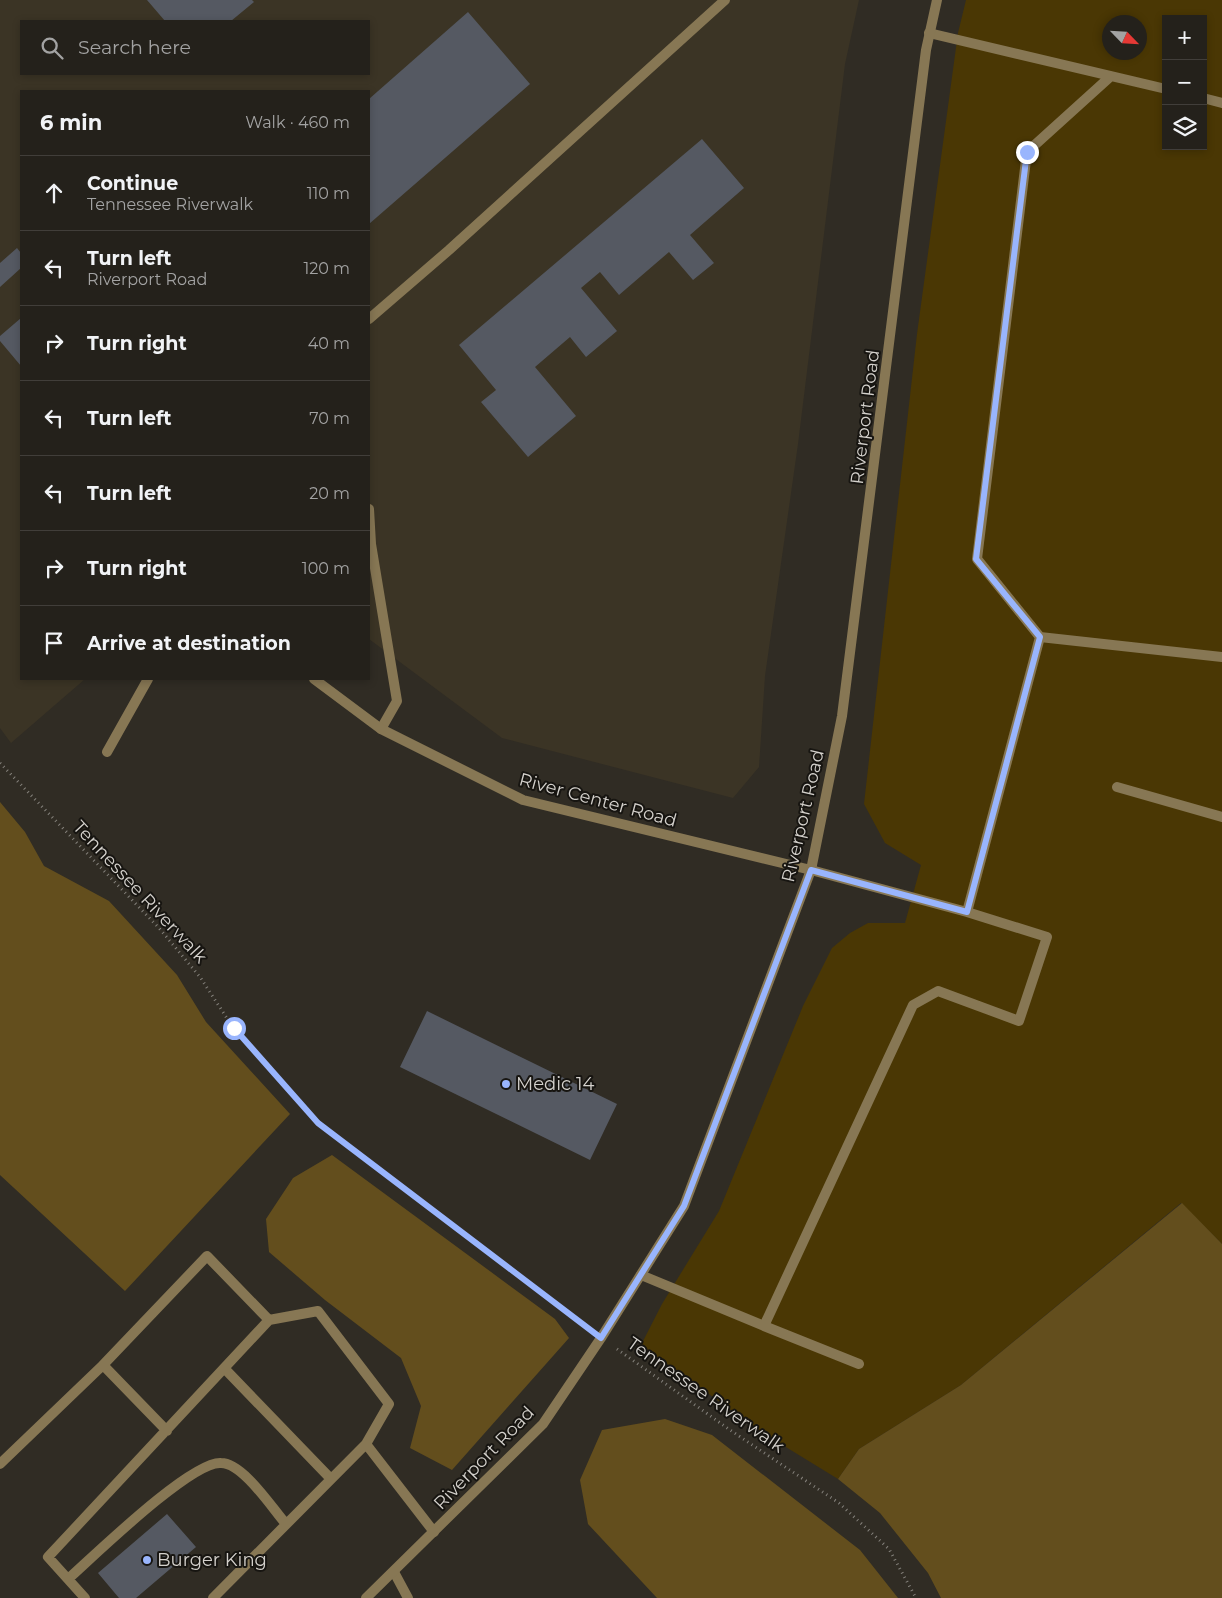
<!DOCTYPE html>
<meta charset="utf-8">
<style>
body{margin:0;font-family:Montserrat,sans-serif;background:#302e28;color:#f1f3f6}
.controls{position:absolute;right:15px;top:15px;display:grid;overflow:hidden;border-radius:0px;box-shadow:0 2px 8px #0003}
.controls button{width:45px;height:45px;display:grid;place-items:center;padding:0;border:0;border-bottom:1px solid #413e3a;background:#24211b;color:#f1f3f6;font:25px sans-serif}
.compass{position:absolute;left:1102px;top:15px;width:45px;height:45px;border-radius:50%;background:#24211b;box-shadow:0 2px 8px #0003;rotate:115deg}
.stop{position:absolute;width:15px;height:15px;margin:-11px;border:4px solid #99b5fd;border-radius:50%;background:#fff}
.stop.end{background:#99b5fd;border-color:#fff;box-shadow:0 1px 5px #0008}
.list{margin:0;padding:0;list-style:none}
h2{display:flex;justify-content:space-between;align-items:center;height:65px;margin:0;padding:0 20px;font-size:21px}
h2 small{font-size:16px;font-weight:400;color:#a3a3a3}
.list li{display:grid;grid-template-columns:32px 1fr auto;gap:15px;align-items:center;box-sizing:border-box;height:75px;padding:0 20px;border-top:1px solid #413e3a}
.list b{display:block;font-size:19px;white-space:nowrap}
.list p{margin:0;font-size:16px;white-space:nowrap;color:#a3a3a3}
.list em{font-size:16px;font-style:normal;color:#a3a3a3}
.icon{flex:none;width:28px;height:28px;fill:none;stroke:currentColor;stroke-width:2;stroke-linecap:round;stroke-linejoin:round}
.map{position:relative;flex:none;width:1222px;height:1598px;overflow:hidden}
.search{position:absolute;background:#24211b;box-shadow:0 2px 8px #0003;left:20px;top:20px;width:350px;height:55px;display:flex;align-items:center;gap:12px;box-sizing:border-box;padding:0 18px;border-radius:0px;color:#a3a3a3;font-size:19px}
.panel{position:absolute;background:#24211b;box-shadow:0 2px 8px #0003;left:20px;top:90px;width:350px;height:590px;border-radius:0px}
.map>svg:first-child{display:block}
.built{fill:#3b3425;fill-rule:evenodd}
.green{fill:#4a3704;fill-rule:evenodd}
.forest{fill:#634e1d}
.building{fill:#555962}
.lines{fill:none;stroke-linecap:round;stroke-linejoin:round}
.path{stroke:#85827c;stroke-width:3;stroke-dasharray:1 4;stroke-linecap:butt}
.service{stroke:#877754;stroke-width:10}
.minor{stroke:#877754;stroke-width:10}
.route{stroke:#99b5fd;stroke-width:6}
.poi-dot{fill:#99b5fd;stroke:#171511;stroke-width:2}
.labels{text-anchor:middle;stroke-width:4;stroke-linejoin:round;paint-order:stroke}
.street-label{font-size:18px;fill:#d4d1cc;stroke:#171511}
.poi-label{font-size:18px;fill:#d4d1cc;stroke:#171511;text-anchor:start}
</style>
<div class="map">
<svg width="1222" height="1598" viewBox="0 0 1222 1598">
<rect width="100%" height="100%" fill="#302c24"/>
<path class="built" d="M0,0h859l-14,64 -47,380 -33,232 -6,91 -26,31 -231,-60 -133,-99v-548h-348v588h64l-74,64 -11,-15zM21,21h348v53h-348z"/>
<path class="green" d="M966,0h256v1244l-41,-41 -220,182 -102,64 -21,30 -75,-46 -122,-88 21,-41 57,-93 84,-205 29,-58 18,-15 18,-10h37l16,-58 -36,-22 -21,-39 53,-470 41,-301zM1166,19h37v127h-37zM1110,22h30v30h-30z"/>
<path class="forest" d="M0,802l25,30 19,34 65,35 68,74 29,47 84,92 -165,177 -125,-116z
M332,1155l223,164 14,19 -117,132 -42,-22 11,-42 -20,-48 -76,-58 -56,-48 -3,-33 27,-41z
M1182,1203l40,41v354h-281l-13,-25 -48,-60 -42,-34 21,-30 102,-64z
M665,1419l47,16 148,115 38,48h-241l-69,-74 -8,-44 22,-50z"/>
<path class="building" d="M147,0h105l2,2 -23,19h-66z
M468,12l62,72 -161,140v-125z
M702,139l42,49 -54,47 24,28 -21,17 -24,-28 -50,43 -19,-23 -19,16 36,43 -31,26 -16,-20 -35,30 41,49 -48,41 -47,-55 15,-12 -37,-45z
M17,248l4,5v15l-21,19v-24z
M21,318v48l-21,-25v-5z
M427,1011l190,93 -27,56 -190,-93z
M167,1514l29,33 -60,51h-17l-21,-25z"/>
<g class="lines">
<path class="path" d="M0,763l159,165 41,49 34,52 84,94 267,203
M617,1349l113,81 109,73 50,46 27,49"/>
<path class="service" d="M929,33l237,56
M1203,98l19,5
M369,319l80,-69 276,-250
M369,509l2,35 26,157 -16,28
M1040,637l-63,-78 50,-407 84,-76
M1117,787l105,30
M811,870l156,42 73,-275 182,20
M641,1275l123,51
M859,1364l-95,-38 149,-321 25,-14 81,30 28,-84 -80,-25
M103,1365l104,-109 62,64
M224,1368l107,111
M0,1464l103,-99 64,66
M394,1572l14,26
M68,1579c26,-23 123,-118 153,-116 22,0 51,45 65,61
M85,1598l-37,-41 221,-237 49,-9 71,93 -23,40 68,88
M213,1598l153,-154"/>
<path class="minor" d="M314,679l67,50 142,71 288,70
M107,752l41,-73
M366,1598l177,-174 58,-86 83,-132 127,-336 31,-154 84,-666 11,-50"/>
</g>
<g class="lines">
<path class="route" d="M234,1028l84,95 283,215 83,-132 127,-336 156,42 73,-275 -64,-78 51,-407"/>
</g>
<g class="poi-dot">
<circle cx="506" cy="1084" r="5"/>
<circle cx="147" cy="1560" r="5"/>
</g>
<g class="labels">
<g class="street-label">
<text transform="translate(865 417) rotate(-83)" y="6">Riverport Road</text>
<text transform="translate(598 800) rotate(15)" y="6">River Center Road</text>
<text transform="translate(803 816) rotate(-77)" y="6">Riverport Road</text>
<text transform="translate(140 892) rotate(47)" y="6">Tennessee Riverwalk</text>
<text transform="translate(706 1395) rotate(35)" y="6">Tennessee Riverwalk</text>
<text transform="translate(484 1458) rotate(-46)" y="6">Riverport Road</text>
</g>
<g class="poi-label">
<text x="516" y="1090">Medic 14</text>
<text x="157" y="1566">Burger King</text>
</g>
</g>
</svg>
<div class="controls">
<button>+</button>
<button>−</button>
<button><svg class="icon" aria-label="layers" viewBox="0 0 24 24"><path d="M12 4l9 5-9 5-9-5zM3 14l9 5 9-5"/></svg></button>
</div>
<svg class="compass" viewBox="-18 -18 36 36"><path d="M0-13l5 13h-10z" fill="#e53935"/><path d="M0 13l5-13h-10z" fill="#a3a3a3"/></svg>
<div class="stop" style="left:234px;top:1028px"></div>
<div class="stop end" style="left:1027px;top:152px"></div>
<div class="search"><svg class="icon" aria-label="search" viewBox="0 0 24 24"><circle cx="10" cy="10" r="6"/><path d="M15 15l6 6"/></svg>Search here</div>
<section class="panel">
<h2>6 min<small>Walk · 460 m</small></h2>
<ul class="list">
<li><svg class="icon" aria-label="ahead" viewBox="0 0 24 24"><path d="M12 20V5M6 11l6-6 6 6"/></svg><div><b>Continue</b><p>Tennessee Riverwalk</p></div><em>110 m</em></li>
<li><svg class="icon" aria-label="left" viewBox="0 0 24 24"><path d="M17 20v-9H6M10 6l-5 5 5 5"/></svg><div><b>Turn left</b><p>Riverport Road</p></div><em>120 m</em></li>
<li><svg class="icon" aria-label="right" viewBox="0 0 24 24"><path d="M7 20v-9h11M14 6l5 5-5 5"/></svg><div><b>Turn right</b></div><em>40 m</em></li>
<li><svg class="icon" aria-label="left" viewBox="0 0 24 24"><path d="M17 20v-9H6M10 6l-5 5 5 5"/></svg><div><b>Turn left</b></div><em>70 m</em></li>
<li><svg class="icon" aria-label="left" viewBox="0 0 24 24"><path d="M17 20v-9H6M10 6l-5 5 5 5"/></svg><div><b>Turn left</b></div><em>20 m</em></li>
<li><svg class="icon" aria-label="right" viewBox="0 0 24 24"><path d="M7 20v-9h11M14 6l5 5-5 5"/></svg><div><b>Turn right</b></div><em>100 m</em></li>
<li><svg class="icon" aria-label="arrive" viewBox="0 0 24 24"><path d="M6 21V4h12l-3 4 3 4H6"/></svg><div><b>Arrive at destination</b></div></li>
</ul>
</section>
</div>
